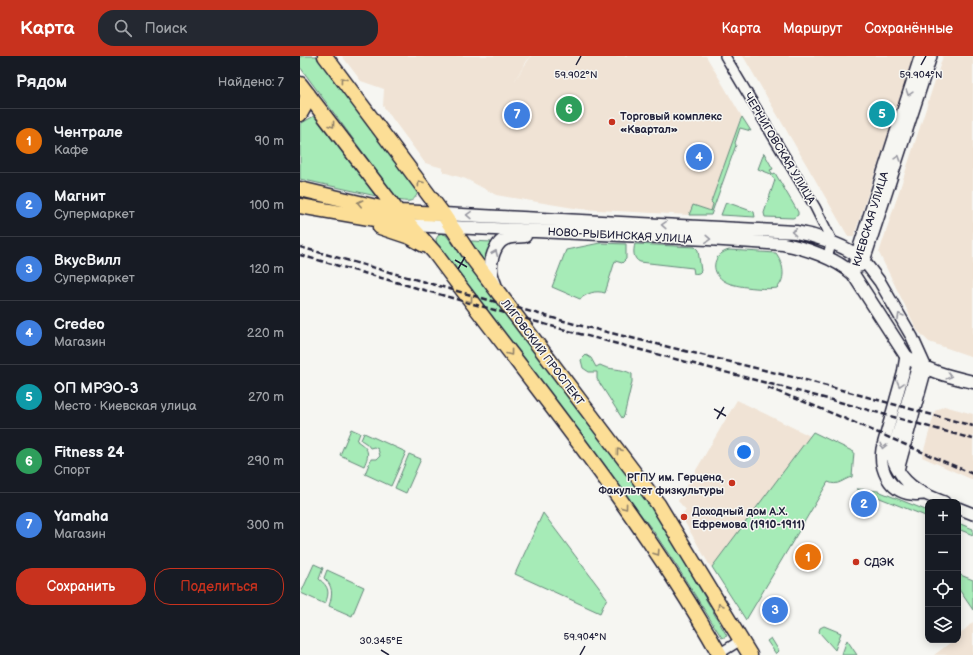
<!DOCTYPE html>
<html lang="ru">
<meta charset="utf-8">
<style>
body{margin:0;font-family:"Balsamiq Sans",sans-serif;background:#242831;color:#f1f3f6}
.controls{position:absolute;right:12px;bottom:12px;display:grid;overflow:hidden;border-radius:8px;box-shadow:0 2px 10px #0003}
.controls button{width:36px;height:36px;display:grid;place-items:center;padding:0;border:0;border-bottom:1px solid #363941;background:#171b24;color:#f1f3f6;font:20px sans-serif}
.you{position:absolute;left:444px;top:396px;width:14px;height:14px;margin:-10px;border:3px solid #fff;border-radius:50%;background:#1a73e8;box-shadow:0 0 0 6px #1a73e833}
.badge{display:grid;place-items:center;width:26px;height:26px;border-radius:50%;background:#c8321e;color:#fff;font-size:13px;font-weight:700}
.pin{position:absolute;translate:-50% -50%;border:2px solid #fff;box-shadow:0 1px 4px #0006}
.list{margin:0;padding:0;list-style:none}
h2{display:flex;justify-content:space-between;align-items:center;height:52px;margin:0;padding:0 16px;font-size:17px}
h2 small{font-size:13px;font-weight:400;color:#9ea1a6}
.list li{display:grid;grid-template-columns:26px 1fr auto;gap:12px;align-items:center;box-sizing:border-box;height:64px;padding:0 16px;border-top:1px solid #363941}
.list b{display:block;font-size:15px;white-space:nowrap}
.list p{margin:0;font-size:13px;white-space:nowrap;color:#9ea1a6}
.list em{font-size:13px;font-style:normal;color:#9ea1a6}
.actions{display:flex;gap:8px;padding:12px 16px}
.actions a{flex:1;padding:9px 0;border:1px solid #c8321e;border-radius:16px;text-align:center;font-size:14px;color:#c8321e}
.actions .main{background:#c8321e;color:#fff}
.icon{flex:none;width:22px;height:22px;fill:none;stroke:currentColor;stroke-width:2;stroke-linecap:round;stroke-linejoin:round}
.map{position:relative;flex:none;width:673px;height:599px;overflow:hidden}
header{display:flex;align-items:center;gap:24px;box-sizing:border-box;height:56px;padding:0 20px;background:#c8321e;color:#fff}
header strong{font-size:19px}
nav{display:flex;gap:22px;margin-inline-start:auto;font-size:14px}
.search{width:280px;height:36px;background:#242831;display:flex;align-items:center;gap:10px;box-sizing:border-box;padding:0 14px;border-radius:16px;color:#9ea1a6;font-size:15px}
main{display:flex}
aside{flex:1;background:#171b24}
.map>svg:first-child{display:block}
.built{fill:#f0e3d5}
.green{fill:#a6ebb7;stroke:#648679}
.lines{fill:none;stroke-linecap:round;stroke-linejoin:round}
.minor-casing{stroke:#22223b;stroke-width:12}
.tertiary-casing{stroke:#22223b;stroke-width:14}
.secondary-casing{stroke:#22223b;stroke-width:15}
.primary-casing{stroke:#22223b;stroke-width:17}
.minor{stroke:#f6f6f2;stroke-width:9}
.tertiary{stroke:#f6f6f2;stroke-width:11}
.secondary{stroke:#f6f6f2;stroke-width:12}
.primary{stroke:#fcde96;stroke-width:14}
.rail{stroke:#22223b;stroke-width:2.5;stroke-dasharray:6 3;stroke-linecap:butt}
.oneway{stroke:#8f8068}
.oneway2{stroke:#9797a0}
.ticks{fill:none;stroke:#22223b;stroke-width:1.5}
.poi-dot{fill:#c8321e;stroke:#f6f6f2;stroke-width:1.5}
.labels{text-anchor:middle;stroke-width:3;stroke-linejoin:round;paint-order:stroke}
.poi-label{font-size:11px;font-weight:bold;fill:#22223b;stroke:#f6f6f2;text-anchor:start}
.street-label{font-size:11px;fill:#22223b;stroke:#f6f6f2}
.ticks-label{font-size:10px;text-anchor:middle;fill:#22223b;stroke:#f6f6f2;stroke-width:3;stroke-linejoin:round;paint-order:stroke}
</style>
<header>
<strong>Карта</strong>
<div class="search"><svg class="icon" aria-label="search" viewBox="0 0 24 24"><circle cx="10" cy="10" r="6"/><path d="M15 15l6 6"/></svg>Поиск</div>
<nav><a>Карта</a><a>Маршрут</a><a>Сохранённые</a></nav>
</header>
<main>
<aside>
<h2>Рядом<small>Найдено: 7</small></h2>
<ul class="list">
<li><span class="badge" style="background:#e8710a">1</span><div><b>Чентрале</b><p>Кафе</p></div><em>90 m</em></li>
<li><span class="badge" style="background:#3f7fe0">2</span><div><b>Магнит</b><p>Супермаркет</p></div><em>100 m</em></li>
<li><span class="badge" style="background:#3f7fe0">3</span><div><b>ВкусВилл</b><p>Супермаркет</p></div><em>120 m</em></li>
<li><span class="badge" style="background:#3f7fe0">4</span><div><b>Credeo</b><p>Магазин</p></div><em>220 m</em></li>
<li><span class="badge" style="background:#0f9aa8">5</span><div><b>ОП МРЭО-3</b><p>Место · Киевская улица</p></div><em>270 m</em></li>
<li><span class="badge" style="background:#2e9e5b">6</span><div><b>Fitness 24</b><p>Спорт</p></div><em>290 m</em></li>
<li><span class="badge" style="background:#3f7fe0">7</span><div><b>Yamaha</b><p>Магазин</p></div><em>300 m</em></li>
</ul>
<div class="actions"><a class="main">Сохранить</a><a>Поделиться</a></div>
</aside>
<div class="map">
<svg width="673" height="599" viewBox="0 0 673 599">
<rect width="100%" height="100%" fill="#f6f6f2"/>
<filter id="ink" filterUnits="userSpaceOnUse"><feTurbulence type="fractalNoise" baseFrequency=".025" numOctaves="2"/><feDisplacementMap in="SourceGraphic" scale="8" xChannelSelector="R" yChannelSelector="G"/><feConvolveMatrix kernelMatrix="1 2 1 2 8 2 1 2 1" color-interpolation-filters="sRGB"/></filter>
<g filter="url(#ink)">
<path class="built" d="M42,0h188l-17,27 18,-27h175l36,61 -2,2 -29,92 -18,-6 -4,10 -109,-6 -84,-14 -30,-16 -23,-7v-4l-18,-5 -42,-57 1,-17 -23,-8z
M443,0h171l-60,180h-6z
M643,0h30v301l-44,-15 -12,-12 -38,-77z
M437,344l73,36 -98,131 -2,-1 -26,-45 -3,-1v-5l5,-5 -8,-9z
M644,350l29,8v66l-51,-23 13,-46z
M673,566v33h-39l20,-15h4v-4z"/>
<path class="green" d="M0,0h16l102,136c-4,11 -10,10 -20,8l-98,-133z
M14,60l62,80 -76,-17v-55z
M442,61l9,14 -11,-3 -5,15 1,2 -25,70h-22l4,-10 18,6 2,-7 -2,-2 29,-81z
M464,97l9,16 -3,1 2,3 -1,1 -13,-5z
M475,117l23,39v3l-5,3 -28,-1 -1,-4 11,-33 -4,-5z
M426,146l28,10 1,5 -34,-2z
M140,177l6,2 202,266 25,41 54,94 -5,2 -44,-70 -24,-36 -217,-288 -1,-5z
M172,185l19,1 -2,5 2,2 -5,11h-3l-14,-18z
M300,187l26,1v15l-4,4 -7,-2 -10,32c-10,-3 -17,0 -25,6l-28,-12 14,-37z
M335,188l60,3 3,3 3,21 -2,2 -5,1 -1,-6 -53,-6c-7,-3 -7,-11 -5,-18z
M429,194l47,3c7,10 11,25 1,35 -10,2 -42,-1 -51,-6 -16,-8 -15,-27 3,-32z
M286,299l5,3 5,9 4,-2c11,6 20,2 32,9v8l-8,34 -2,2 -25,-39v-7h-8l-6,-4 -2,-8z
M51,373l9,4 -3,8c12,8 13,12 7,25l-24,-11z
M513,376l41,20 -2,25c-9,2 -14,10 -24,5l-82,138 -34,-53z
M64,377l42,19 -15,34 -26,-12 6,-15h6l3,-3 -2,-7 -4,-2 -4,1 -3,-4 -6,-4z
M109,398l12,5 -15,34 -11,-5z
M557,433l21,2 50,20v6z
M243,457l64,85 -7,15 -85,-39z
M658,467l15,6v6l-15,-6z
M14,508l9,4 -4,11c10,8 11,13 6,25l-24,-11z
M27,514l37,17 -12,29 -23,-10c4,-12 4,-20 -5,-28z
M658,518l15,6v30l-15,-22z
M524,570l17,7 -6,17 -16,-18 1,-4z
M471,582l8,13 -3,3 -9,-13z
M547,584l10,15h-14l-1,-1z"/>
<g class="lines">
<g class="minor-casing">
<path id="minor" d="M425,0l90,151 17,34 -5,17
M417,599l24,-15"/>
</g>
<g class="tertiary-casing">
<path id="tertiary" d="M557,199l7,6 16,21 32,55 14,31 -28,102
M560,210l4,-5 67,-205
M606,300l-3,18 -21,75c-3,20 7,42 29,45 4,1 9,0 13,0
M618,300v9l-25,85c-2,9 1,13 5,20 10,18 28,25 46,32
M658,452l15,6"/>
</g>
<g class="secondary-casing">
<path id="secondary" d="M143,158l353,18c23,4 41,11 61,23
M110,169l298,14 75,5c23,4 52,14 70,30l53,82c20,15 42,20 67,26
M553,218l4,-19 64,-199
M196,231c-2,-6 -5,-12 -5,-18 -1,-9 4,-24 12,-29 6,-4 14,-3 22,-4"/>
</g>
<g class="primary-casing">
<path id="primary" d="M25,0l118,158 30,45 185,245 92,151
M0,28l98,128 36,40c98,132 205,259 286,403
M0,58l4,-7 4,-13
M0,133l98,23 45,2
M0,150l110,19
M80,171l30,10 14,8"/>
</g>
<use href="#minor" class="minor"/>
<use href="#tertiary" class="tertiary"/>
<use href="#secondary" class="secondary"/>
<use href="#primary" class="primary"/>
<path class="rail" d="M0,191l278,78 227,55 168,46
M0,199l276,78 267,70 130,36
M468,332c70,26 137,57 205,86"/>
</g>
<defs><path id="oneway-chevron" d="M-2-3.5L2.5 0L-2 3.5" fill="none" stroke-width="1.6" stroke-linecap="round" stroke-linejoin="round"/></defs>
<g class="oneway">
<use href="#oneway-chevron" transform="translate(43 24) rotate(-127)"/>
<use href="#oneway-chevron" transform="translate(32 69) rotate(53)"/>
<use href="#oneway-chevron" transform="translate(120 127) rotate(-126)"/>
<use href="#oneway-chevron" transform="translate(60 147) rotate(-167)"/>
<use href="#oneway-chevron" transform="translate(170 244) rotate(53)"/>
<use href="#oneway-chevron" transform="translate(210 297) rotate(53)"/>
<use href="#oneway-chevron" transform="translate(319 395) rotate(-127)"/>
<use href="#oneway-chevron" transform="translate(325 451) rotate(53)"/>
<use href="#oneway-chevron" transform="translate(357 497) rotate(57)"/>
<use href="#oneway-chevron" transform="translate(420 550) rotate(-121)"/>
</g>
<g class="oneway2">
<use href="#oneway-chevron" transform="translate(609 37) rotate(108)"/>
<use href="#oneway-chevron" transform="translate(598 102) rotate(-72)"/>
<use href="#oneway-chevron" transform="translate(169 159) rotate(-178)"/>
<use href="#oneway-chevron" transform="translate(364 169) rotate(-177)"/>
<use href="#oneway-chevron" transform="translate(494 176) rotate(-174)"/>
<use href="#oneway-chevron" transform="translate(408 183) rotate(3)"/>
<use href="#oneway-chevron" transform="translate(195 197) rotate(-67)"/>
<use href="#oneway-chevron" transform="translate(600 260) rotate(-120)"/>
<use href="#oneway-chevron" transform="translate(649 320) rotate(15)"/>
<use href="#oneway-chevron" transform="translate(600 328) rotate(106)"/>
<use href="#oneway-chevron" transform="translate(583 390) rotate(104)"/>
</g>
</g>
<path class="ticks" d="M276,9l5,-9M621,9l5,-9M155,204l12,7M158,213l7,-12M414,353l12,7M417,363l7,-12M81,594l8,5M280,599l5,-9"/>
<g class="poi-dot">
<circle cx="312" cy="66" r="4"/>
<circle cx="432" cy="427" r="4"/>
<circle cx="384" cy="461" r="4"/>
<circle cx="556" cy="506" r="4"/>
</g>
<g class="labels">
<g class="poi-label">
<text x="320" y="64">Торговый комплекс<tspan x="320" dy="13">«Квартал»</tspan></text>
<text x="424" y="425" text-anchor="end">РГПУ им. Герцена,<tspan x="424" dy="13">Факультет физкультуры</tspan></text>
<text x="392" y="459">Доходный дом А.Х.<tspan x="392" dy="13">Ефремова (1910-1911)</tspan></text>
<text x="564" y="510">СДЭК</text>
</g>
<g class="street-label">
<text transform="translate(480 92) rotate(59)" y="4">ЧЕРНИГОВСКАЯ УЛИЦА</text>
<text transform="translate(570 163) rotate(-73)" y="4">КИЕВСКАЯ УЛИЦА</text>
<text transform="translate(320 179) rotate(3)" y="4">НОВО-РЫБИНСКАЯ УЛИЦА</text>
<text transform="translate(243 296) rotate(53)" y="4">ЛИГОВСКИЙ ПРОСПЕКТ</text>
</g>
</g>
<g class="ticks-label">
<text x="276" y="22">59.902°N</text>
<text x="621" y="22">59.904°N</text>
<text x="285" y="584">59.904°N</text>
<text x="81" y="588">30.345°E</text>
</g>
</svg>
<div class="controls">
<button>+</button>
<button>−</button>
<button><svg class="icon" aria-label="locate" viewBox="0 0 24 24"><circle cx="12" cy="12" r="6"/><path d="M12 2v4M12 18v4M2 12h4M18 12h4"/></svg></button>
<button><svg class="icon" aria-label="layers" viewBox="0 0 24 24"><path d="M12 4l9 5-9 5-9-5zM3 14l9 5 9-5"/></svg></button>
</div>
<div class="you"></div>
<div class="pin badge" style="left:508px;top:501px;background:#e8710a">1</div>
<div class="pin badge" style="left:564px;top:448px;background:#3f7fe0">2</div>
<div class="pin badge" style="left:475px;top:554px;background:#3f7fe0">3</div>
<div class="pin badge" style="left:399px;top:101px;background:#3f7fe0">4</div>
<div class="pin badge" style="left:582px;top:58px;background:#0f9aa8">5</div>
<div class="pin badge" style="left:269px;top:53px;background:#2e9e5b">6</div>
<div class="pin badge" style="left:217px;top:59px;background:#3f7fe0">7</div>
</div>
</main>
